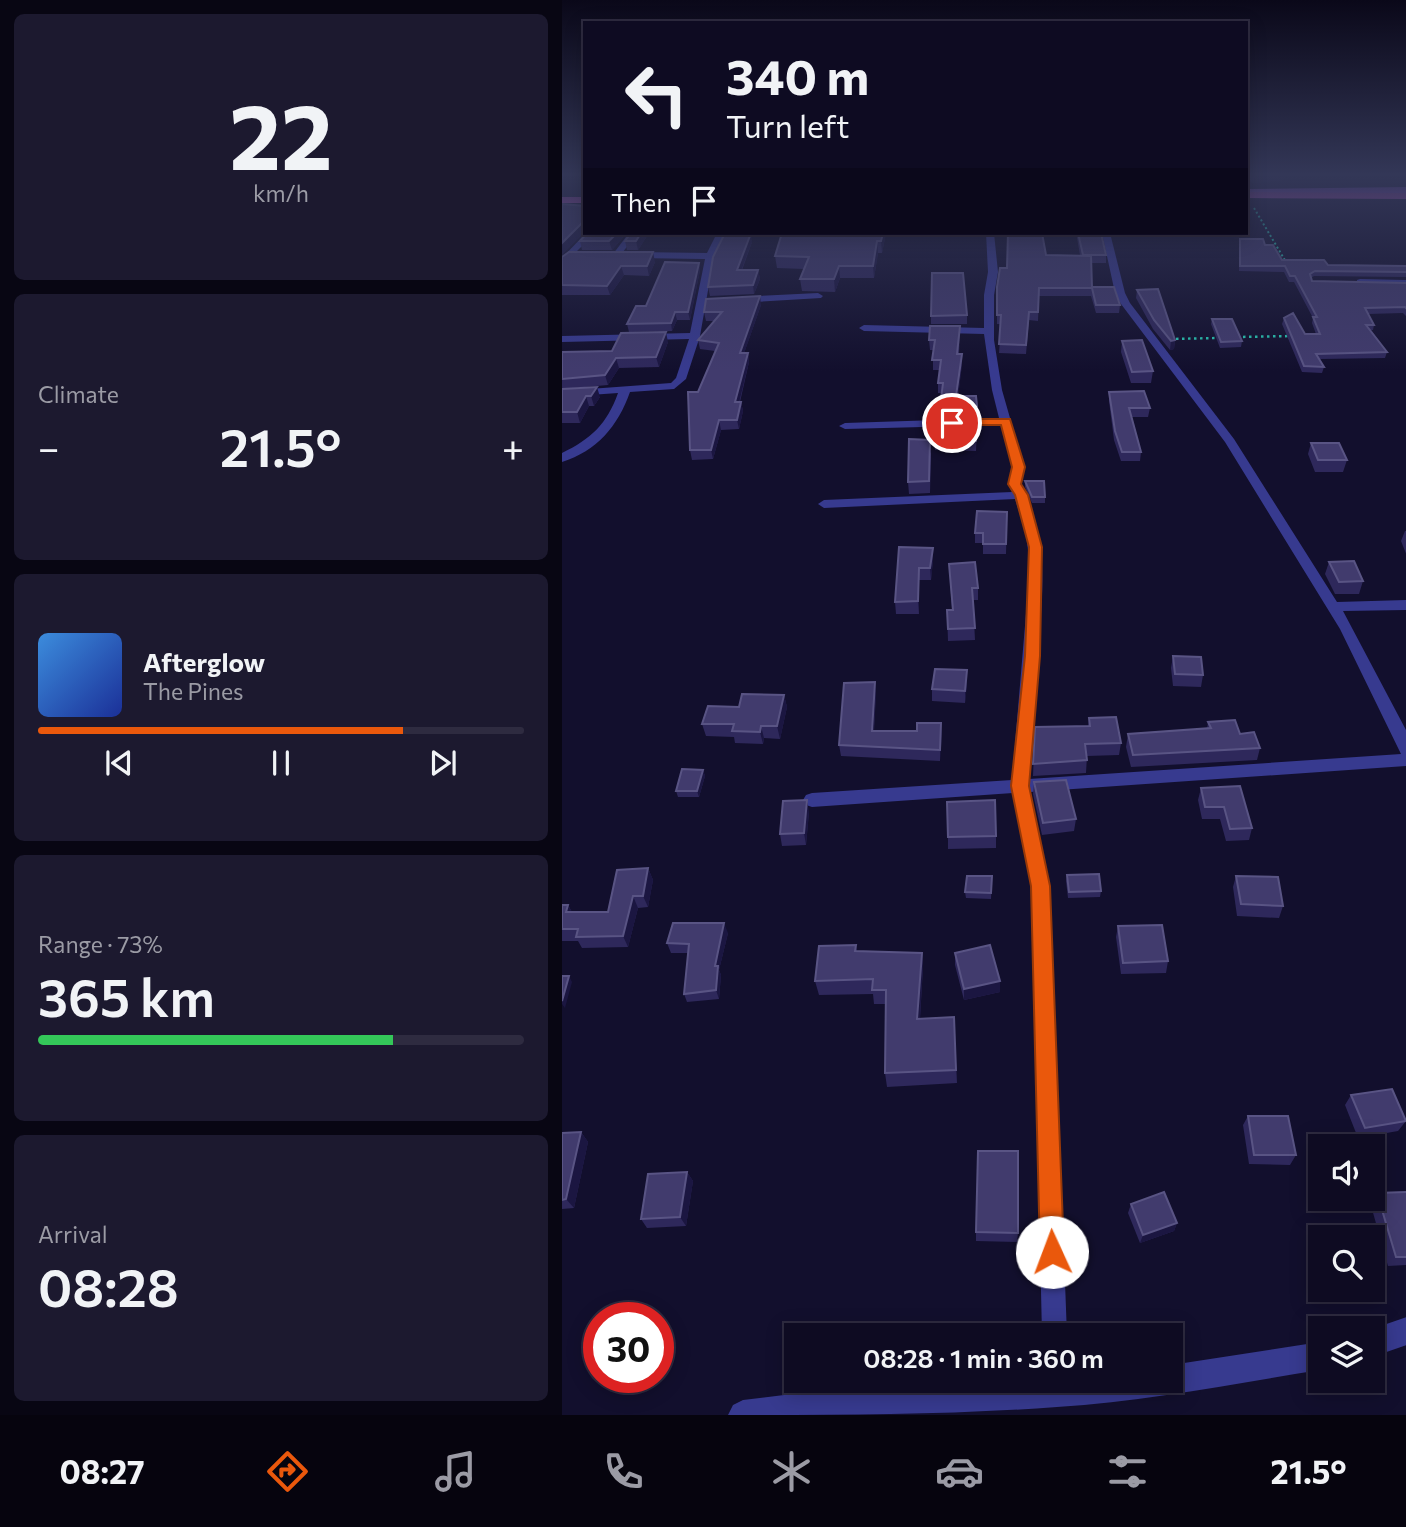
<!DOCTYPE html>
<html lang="en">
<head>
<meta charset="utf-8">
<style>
  :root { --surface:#0e0b22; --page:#1c192f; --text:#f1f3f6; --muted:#9b9ba5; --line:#2e2b40; --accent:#ea580c }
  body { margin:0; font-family:Commissioner,sans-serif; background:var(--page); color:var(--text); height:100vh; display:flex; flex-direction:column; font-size:26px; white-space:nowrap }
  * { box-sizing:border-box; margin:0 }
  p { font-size:23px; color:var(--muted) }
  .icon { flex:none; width:38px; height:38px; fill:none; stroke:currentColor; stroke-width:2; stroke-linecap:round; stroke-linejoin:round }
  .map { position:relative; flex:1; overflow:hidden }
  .drawer { display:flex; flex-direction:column; gap:14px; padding:14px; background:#080613; width:562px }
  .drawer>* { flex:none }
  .banner { position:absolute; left:21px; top:21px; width:665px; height:214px; border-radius:0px; box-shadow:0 4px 18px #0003,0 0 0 2px var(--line); background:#0e0b22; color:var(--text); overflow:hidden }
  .controls { position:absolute; left:746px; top:1134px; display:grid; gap:14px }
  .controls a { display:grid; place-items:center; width:77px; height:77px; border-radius:0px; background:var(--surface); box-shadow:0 4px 18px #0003,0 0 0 2px var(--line); font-size:35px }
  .speed { position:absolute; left:21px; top:1302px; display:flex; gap:14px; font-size:35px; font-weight:700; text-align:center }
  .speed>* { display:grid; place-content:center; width:91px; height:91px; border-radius:50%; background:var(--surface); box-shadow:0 4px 18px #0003,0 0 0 2px var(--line); line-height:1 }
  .speed .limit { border:10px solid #d22; background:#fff; color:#111 }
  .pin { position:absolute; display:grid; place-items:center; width:60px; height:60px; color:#fff; margin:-30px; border:4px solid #fff; border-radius:50%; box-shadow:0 2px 7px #0007 }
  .me { position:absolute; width:77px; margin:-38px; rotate:358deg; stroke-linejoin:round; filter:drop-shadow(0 0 5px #0008) }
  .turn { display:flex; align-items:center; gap:24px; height:147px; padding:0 28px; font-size:32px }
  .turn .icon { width:91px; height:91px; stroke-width:2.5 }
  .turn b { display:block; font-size:49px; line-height:60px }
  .then { display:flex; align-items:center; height:66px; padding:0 28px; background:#0003; gap:14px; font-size:26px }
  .big { font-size:52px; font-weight:600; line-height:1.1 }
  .drawer .tile { flex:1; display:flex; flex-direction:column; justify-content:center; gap:10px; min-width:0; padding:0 24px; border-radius:10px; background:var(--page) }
  .drawer .dial { align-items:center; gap:0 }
  .dial b { font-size:91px; line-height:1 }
  .song { display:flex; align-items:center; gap:21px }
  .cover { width:84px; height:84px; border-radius:10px; background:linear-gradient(135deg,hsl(210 70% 55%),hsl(230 70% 35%)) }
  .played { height:7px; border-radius:4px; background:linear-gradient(90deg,var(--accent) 75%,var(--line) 75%) }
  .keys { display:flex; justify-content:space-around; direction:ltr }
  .heat { display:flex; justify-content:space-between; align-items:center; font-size:38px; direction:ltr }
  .charge { height:10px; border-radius:5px; background:linear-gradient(90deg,#34c759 73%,var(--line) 0) }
  .trip { position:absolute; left:222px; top:1323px; width:399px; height:70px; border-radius:0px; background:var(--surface); box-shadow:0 4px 18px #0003,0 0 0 2px var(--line); font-weight:600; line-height:70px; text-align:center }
  .dock { display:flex; height:112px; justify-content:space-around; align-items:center; background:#06040e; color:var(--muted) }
  .dock .icon { width:49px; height:49px }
  .dock .current { color:var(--accent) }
  .dock b { font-size:32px; color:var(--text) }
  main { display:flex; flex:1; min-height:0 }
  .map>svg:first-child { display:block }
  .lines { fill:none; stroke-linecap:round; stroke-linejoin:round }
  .path-far1 { stroke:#27c7b2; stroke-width:2; stroke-dasharray:2 2.5; stroke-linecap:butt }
  .path { stroke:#27c7b2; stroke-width:2.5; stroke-dasharray:2.5 3.5; stroke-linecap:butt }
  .minor { fill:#373a8f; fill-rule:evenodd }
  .tertiary { fill:#373a8f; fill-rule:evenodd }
  .primary { fill:#ba62ff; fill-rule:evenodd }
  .trunk { fill:#dc5cd9; fill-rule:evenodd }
  .wall { fill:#2e285b }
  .shaded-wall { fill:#1b1641 }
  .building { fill:#413b6d; stroke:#595484; stroke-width:2 }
  .route { fill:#ea580c; stroke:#983908; stroke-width:2 }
</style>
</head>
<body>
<main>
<section class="drawer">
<div class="tile dial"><b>22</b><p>km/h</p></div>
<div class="tile"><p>Climate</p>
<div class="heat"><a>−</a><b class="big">21.5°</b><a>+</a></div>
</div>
<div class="tile">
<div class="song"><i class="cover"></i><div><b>Afterglow</b><p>The Pines</p></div></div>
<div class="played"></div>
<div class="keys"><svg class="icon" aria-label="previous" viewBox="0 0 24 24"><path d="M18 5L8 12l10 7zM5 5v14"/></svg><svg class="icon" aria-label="pause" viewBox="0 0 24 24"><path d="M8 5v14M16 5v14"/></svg><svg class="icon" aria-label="next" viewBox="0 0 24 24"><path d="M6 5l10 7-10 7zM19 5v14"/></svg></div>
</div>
<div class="tile"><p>Range · 73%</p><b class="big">365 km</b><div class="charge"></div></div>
<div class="tile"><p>Arrival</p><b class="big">08:28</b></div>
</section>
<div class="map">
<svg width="845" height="1415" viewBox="0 0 845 1415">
  <rect width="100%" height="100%" fill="#120f2d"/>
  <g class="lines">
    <!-- path-far1 -->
    <path class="path-far1" d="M692 208 724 262"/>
    <!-- path -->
    <path class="path" d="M675 337 730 336
      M608 339 656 338"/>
    <!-- minor -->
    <path class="minor" d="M24 233H33L0 266V258Z
      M67 233H75L58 256H52L51 254Z
      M155 233H163L152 256 138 336 124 379 112 389 68 392C56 426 35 451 0 462V453C29 439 45 424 56 393L0 397V391L109 383 114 378 127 339 0 342V336L128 333 143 259 73 258 69 255 73 252 145 253Z
      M424 233H432L436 272 432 295V340L440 390 462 467 458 484C489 539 480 594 476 656 473 697 470 738 467 779L839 754 778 629 663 442 559 304 553 293 540 233H548L563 293 568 303 672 439 775 602 845 600V610L781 611 845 732V766L468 792 488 886 505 1335H480L470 886 451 793 250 807 244 805 241 800 244 795 250 793 450 780 468 566 464 534 453 499 262 508 256 504 262 500 450 492 446 484 450 467 439 425 283 429 277 426 283 423 437 418 430 390 422 334 302 331 297 328 302 325 422 328V295L426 272Z
      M798 279 845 280V286L795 284V280Z
      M256 293 261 296 259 298 177 303 172 300 177 297Z"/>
    <!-- tertiary -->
    <path class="tertiary" d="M845 1317V1345L810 1357V1329Z
      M758 1342V1370C670 1384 584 1401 495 1407 386 1415 276 1415 166 1415L171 1405 181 1400 286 1387 444 1381H609V1365Z"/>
    <!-- primary -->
    <path class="primary" d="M845 187V193L684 195V189Z"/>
    <!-- trunk -->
    <path class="trunk" d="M684 192 845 193V199L684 198Z
      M0 197H23V203H0Z"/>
  </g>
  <!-- wall -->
  <path class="wall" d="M684 173H724L722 180 691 183 686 179H684Z
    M25 233H65L50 250H20L18 241Z
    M69 233H87L76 250H65L63 241Z
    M220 233H324L320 253H316L312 278H278L273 292 240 291 238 279 242 269 215 268 213 256Z
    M515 233 544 255V263H529L530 287 558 305 557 313H534L529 296H477L476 321 467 320 464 354 437 353 439 324H435V287L445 268 484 255H518L515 238Z
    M678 239 703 245 720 260 766 265 845 266V277L752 276 749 278 750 281 845 283V317L841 313 806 314 812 325 811 330H809L825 352 823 358 758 359 762 367 760 373 740 372 720 324 722 318 743 334H754L750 323 751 318 732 282H727L722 272 677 271Z
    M190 242 180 270H196L198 279 192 294 148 296 146 287Z
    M0 257 93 262 87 276 62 275 48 295H0Z
    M137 263 138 270 128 320H115L110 331 67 332 65 324 84 306Z
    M575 290 613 340 612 349 608 350 591 329 574 298Z
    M199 305 182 353H186L187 362 178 402H179L181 411 177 429 159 430 151 459 130 460 128 450 136 392 153 351 138 349 136 340 153 321H144L142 312Z
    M405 315V324H369V316Z
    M650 319 680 341 679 347 658 348 649 324Z
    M398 326 397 354H400V364L396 396H414L415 416 378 417V407L379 393H376V383L378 370H371V350H368L367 340Z
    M560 341 591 371 589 383H569L559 352Z
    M106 342 97 367 57 368 46 385 0 389V352L50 351Z
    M0 389 38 397 32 406H27L18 423H0Z
    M547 392 588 408 586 417H570L579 452 578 461H559L552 440 547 401Z
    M415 428 414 451 373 450 372 440Z
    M749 443 785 460 781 472H753L746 454Z
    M369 452 368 493 347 494 346 482Z
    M463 481 483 497V503H470L463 487Z
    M445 512 444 554H421V543H413V533Z
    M843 531H845V556L839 541Z
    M337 547 371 560 369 580H357V614H334L333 602Z
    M767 562 801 581 797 594H773L763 574Z
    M387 564 416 588V600H411L413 640 386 641 385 610H390Z
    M611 656 641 675 639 687 611 686 609 668Z
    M405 683 403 703 370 701V689Z
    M314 693 312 731H355L379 723 378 761 279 756 277 745Z
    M222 695 225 707 218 739 202 738 201 744 173 743 172 737 144 736 140 724 177 707Z
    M527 718 559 743 557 755 525 756 524 773 471 776 473 727 526 726Z
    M646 722 678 734 698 748 695 760 569 767 564 747 566 734 645 729Z
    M141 770 143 776 137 797H116L114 791Z
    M472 782 514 819 512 831 480 835 471 794Z
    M639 788 690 828 687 840 664 841 658 819H640L636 800Z
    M247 812 244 845 220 846 218 834Z
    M434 836V848L386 849V837Z
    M86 868 91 880 86 907 76 908 66 947 20 948 16 941H0V905H6L10 912H46Z
    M505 875 539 891 538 897 506 898 504 881Z
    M430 876 429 899 404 898 403 892Z
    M674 876 721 906 717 918 675 916 671 887Z
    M556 926 606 961 604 973 559 974 554 937Z
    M166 933 157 970 159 975 157 999 125 1002 122 994 126 953H109L105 943Z
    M294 945 295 951 360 953 361 967 358 1019 392 1017 395 1083 325 1087 323 1073 324 1004H312L311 994 257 995 253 981Z
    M393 953 438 992 402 1000 393 965Z
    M789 1095 844 1121 836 1131 796 1138 783 1105Z
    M686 1116 734 1155 728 1165 687 1164 681 1125Z
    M19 1132 26 1142 12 1208 0 1209V1133Z
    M125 1172 131 1181 124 1226 85 1228 79 1219Z
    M845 1192V1265L826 1266 808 1202 815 1193Z
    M569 1204 615 1223 612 1231 578 1243 566 1213Z
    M414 1232 456 1233 455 1242 414 1241Z"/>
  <!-- shaded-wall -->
  <path class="shaded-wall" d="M724 173 722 180 691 183 693 175Z
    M22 221 23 232 0 255V243Z
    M55 233H65L50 250 47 241Z
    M79 233H87L76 250 74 241Z
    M189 233 190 242 176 279 175 270Z
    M321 233H324L320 253 319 241Z
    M315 241 316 253 312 278 311 266Z
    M91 252 93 262 87 276 85 266Z
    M137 263 138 270 128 320 126 312Z
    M59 266 62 275 48 295 45 286Z
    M277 266 278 278 273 292 272 279Z
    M196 270 198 279 192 294 191 285Z
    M198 296 199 305 179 362 178 353Z
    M113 312 115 320 110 331 109 323Z
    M104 332 106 342 97 367 94 357Z
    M613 340 612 349 608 350 609 341Z
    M186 353 187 362 175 411 173 402Z
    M400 354V364L395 406 394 396Z
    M54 358 57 368 46 385 43 375Z
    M35 387 38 397 32 406 29 396Z
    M24 396 27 406 18 423 15 412Z
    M179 402 181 411 177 429 175 420Z
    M157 420 159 430 151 459 149 450Z
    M371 548V560L369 580 368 568Z
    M357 568V614L356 601Z
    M405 670V683L403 703V691Z
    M313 682 314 693 311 742 310 731Z
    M222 695 225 707 218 739 215 726Z
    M379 723 380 735 378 761V750Z
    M199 726 202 738 201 744 198 732Z
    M141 770 143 776 137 797 135 791Z
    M245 800 247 812 244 845 242 833Z
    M86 868 91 880 86 907 81 896Z
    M71 896 76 908 66 947 61 936Z
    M6 905 12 916 4 912Z
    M162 923 166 933 157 970 159 975 157 999 154 990 153 966Z
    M360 953 361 967 357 1032 355 1019Z
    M7 976 10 982 3 1008 0 1004V1001Z
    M438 981V992L402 1000V989Z
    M19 1132 26 1142 12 1208 4 1199Z
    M125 1172 131 1181 124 1226 118 1217Z
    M615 1223 612 1231 578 1243 581 1235Z"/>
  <!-- building -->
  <path class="building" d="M690 173H721L693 175Z
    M0 204 23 206V222L22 221 0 243Z
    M25 233H55L47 241H18Z
    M69 233H79L74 241H63Z
    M163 233H189L175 270H196L191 285 146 287 151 257Z
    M220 233H321L319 241H315L311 266H277L272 279H238L247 257 213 256Z
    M446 233H480L484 255 529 256 530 287H552L558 305H534L530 288H477L476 312H467L464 345 437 344 439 315H435V287L438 268H445Z
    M516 233H539L544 255H521Z
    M678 239H701L703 245H711L720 260H762L766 265 845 266V272L753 271 748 274 750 281 845 283V309L843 307 803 308 812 325H804L825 352 754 354 762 367 742 366 722 318 731 313 743 334H758L751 317H755L733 276H728L723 266H678Z
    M7 252H91L85 266H59L45 286 0 285V257Z
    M103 262 137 263 126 312H113L109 323 65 324 74 306H84Z
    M370 273H401L405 315 369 316Z
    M596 289 613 340 609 341 592 320 575 290Z
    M198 296 178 353H186L173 402H179L175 420H157L149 450H128L126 392H136L157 343 136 340 160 312H142L144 299Z
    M650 319H670L680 341 659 342Z
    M368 326H398L395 354H400L394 396H414L415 406 378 407 381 383H376L379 360H370L373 340H367Z
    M104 332 94 357 54 358 43 375 0 379V352L50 351 59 333Z
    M580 340 591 371 570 372 560 341Z
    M35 387 29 396H24L15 412H0V389Z
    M582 391 588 408H567L579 452H560L553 431 547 392Z
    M415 418 414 441 372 440 376 419Z
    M347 439 368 440 367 481 346 482Z
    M749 443H777L785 460H756Z
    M463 481H482L483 497H470Z
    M415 511 445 512 444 544H421V533H413Z
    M337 547 371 548 368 568H357L356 601 333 602Z
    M792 561 801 581 777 582 767 562Z
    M413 562 416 588H410L413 628 386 629 385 610H391L387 564Z
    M611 656 639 657 641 675 613 674Z
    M373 669 405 670 403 691 370 689Z
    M313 682 310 731H355V723H379L378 750 277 745 282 683Z
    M180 694 222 695 215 726H199L198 732 170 731 172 724H140L146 706 177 707Z
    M554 717 559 743 523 744 525 760 471 764 473 727 528 726 527 718Z
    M673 720 678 734 692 732 698 748 571 755 566 734 649 728 646 722Z
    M120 769 141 770 135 791H114Z
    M504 780 514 819 481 823 472 782Z
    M678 786 690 828 668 829 662 807H643L639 788Z
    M245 800 242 833 218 834 221 801Z
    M433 800 434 836 386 837 385 802Z
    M86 868 81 896H71L61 936 14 937 16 929H0V905H6L4 912H46L55 870Z
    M537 874 539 891 507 892 505 875Z
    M405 876H430L429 893 403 892Z
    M674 876 716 877 721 906 679 904Z
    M111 923H162L153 966H156L154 990 122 994 127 944 105 943Z
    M600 925 606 961 561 963 556 926Z
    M294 945 293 951 360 953 355 1019 392 1017 394 1070 323 1073 324 990H310L311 979 253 981 257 946Z
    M428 945 438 981 402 989 393 953Z
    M0 976H7L0 1001Z
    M830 1089 844 1121 803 1128 789 1095Z
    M686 1116H726L734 1155H692Z
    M19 1132 4 1199 0 1200V1133Z
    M416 1151H456V1233L414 1232Z
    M125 1172 118 1217 79 1219 86 1174Z
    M602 1192 615 1223 581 1235 569 1204Z
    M845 1192V1257H834L815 1193Z"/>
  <!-- sky -->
  <linearGradient id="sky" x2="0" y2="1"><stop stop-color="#0a0819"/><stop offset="0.47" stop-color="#333757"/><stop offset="1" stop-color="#333757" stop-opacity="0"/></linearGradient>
  <rect width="845" height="371" fill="url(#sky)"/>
  <!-- route -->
  <path class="route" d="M390 419H448L463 467 459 484 466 495 480 547 478 656 467 786 488 886 502 1252 499 1261 490 1265 482 1261 478 1252 469 886 449 786 463 656 467 547 453 495 446 484 450 467 439 425H386L385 423Z"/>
</svg>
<div class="controls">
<a><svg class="icon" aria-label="sound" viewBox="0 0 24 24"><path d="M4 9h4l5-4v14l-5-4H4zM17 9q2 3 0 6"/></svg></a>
<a><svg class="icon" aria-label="search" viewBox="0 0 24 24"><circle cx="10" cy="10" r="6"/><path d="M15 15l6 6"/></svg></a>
<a><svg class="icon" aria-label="layers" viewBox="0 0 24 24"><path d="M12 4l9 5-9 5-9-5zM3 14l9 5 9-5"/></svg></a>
</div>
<div class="speed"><div class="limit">30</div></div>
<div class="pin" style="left:390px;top:423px;background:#d93025"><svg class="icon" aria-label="arrive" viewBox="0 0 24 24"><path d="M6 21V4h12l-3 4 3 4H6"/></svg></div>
<svg class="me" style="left:490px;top:1252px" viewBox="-20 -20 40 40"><circle r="19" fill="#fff"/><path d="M0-13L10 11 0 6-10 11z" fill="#ea580c"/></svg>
<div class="trip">08:28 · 1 min · 360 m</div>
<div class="banner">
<div class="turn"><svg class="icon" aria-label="left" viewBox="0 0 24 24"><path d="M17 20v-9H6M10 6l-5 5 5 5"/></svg><div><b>340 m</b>Turn left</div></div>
<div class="then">Then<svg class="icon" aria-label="arrive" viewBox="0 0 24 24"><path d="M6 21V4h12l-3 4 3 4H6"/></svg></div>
</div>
</div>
</main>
<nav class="dock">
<b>08:27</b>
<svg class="icon current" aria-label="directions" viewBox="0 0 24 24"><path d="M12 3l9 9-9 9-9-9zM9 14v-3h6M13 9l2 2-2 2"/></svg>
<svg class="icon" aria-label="music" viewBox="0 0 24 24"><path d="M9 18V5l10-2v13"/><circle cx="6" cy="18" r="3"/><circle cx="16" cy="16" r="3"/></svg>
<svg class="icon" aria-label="phone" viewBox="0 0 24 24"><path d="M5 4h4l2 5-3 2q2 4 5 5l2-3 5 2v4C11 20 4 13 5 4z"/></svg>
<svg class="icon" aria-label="climate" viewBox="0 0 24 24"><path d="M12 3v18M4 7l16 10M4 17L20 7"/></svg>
<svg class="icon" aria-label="car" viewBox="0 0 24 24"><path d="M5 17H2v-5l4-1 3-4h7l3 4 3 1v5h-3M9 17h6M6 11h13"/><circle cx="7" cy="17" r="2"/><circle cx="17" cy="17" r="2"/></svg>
<svg class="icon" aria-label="filters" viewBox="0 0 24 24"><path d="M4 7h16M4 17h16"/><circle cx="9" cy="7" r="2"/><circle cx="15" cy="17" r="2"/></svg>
<b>21.5°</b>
</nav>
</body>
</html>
